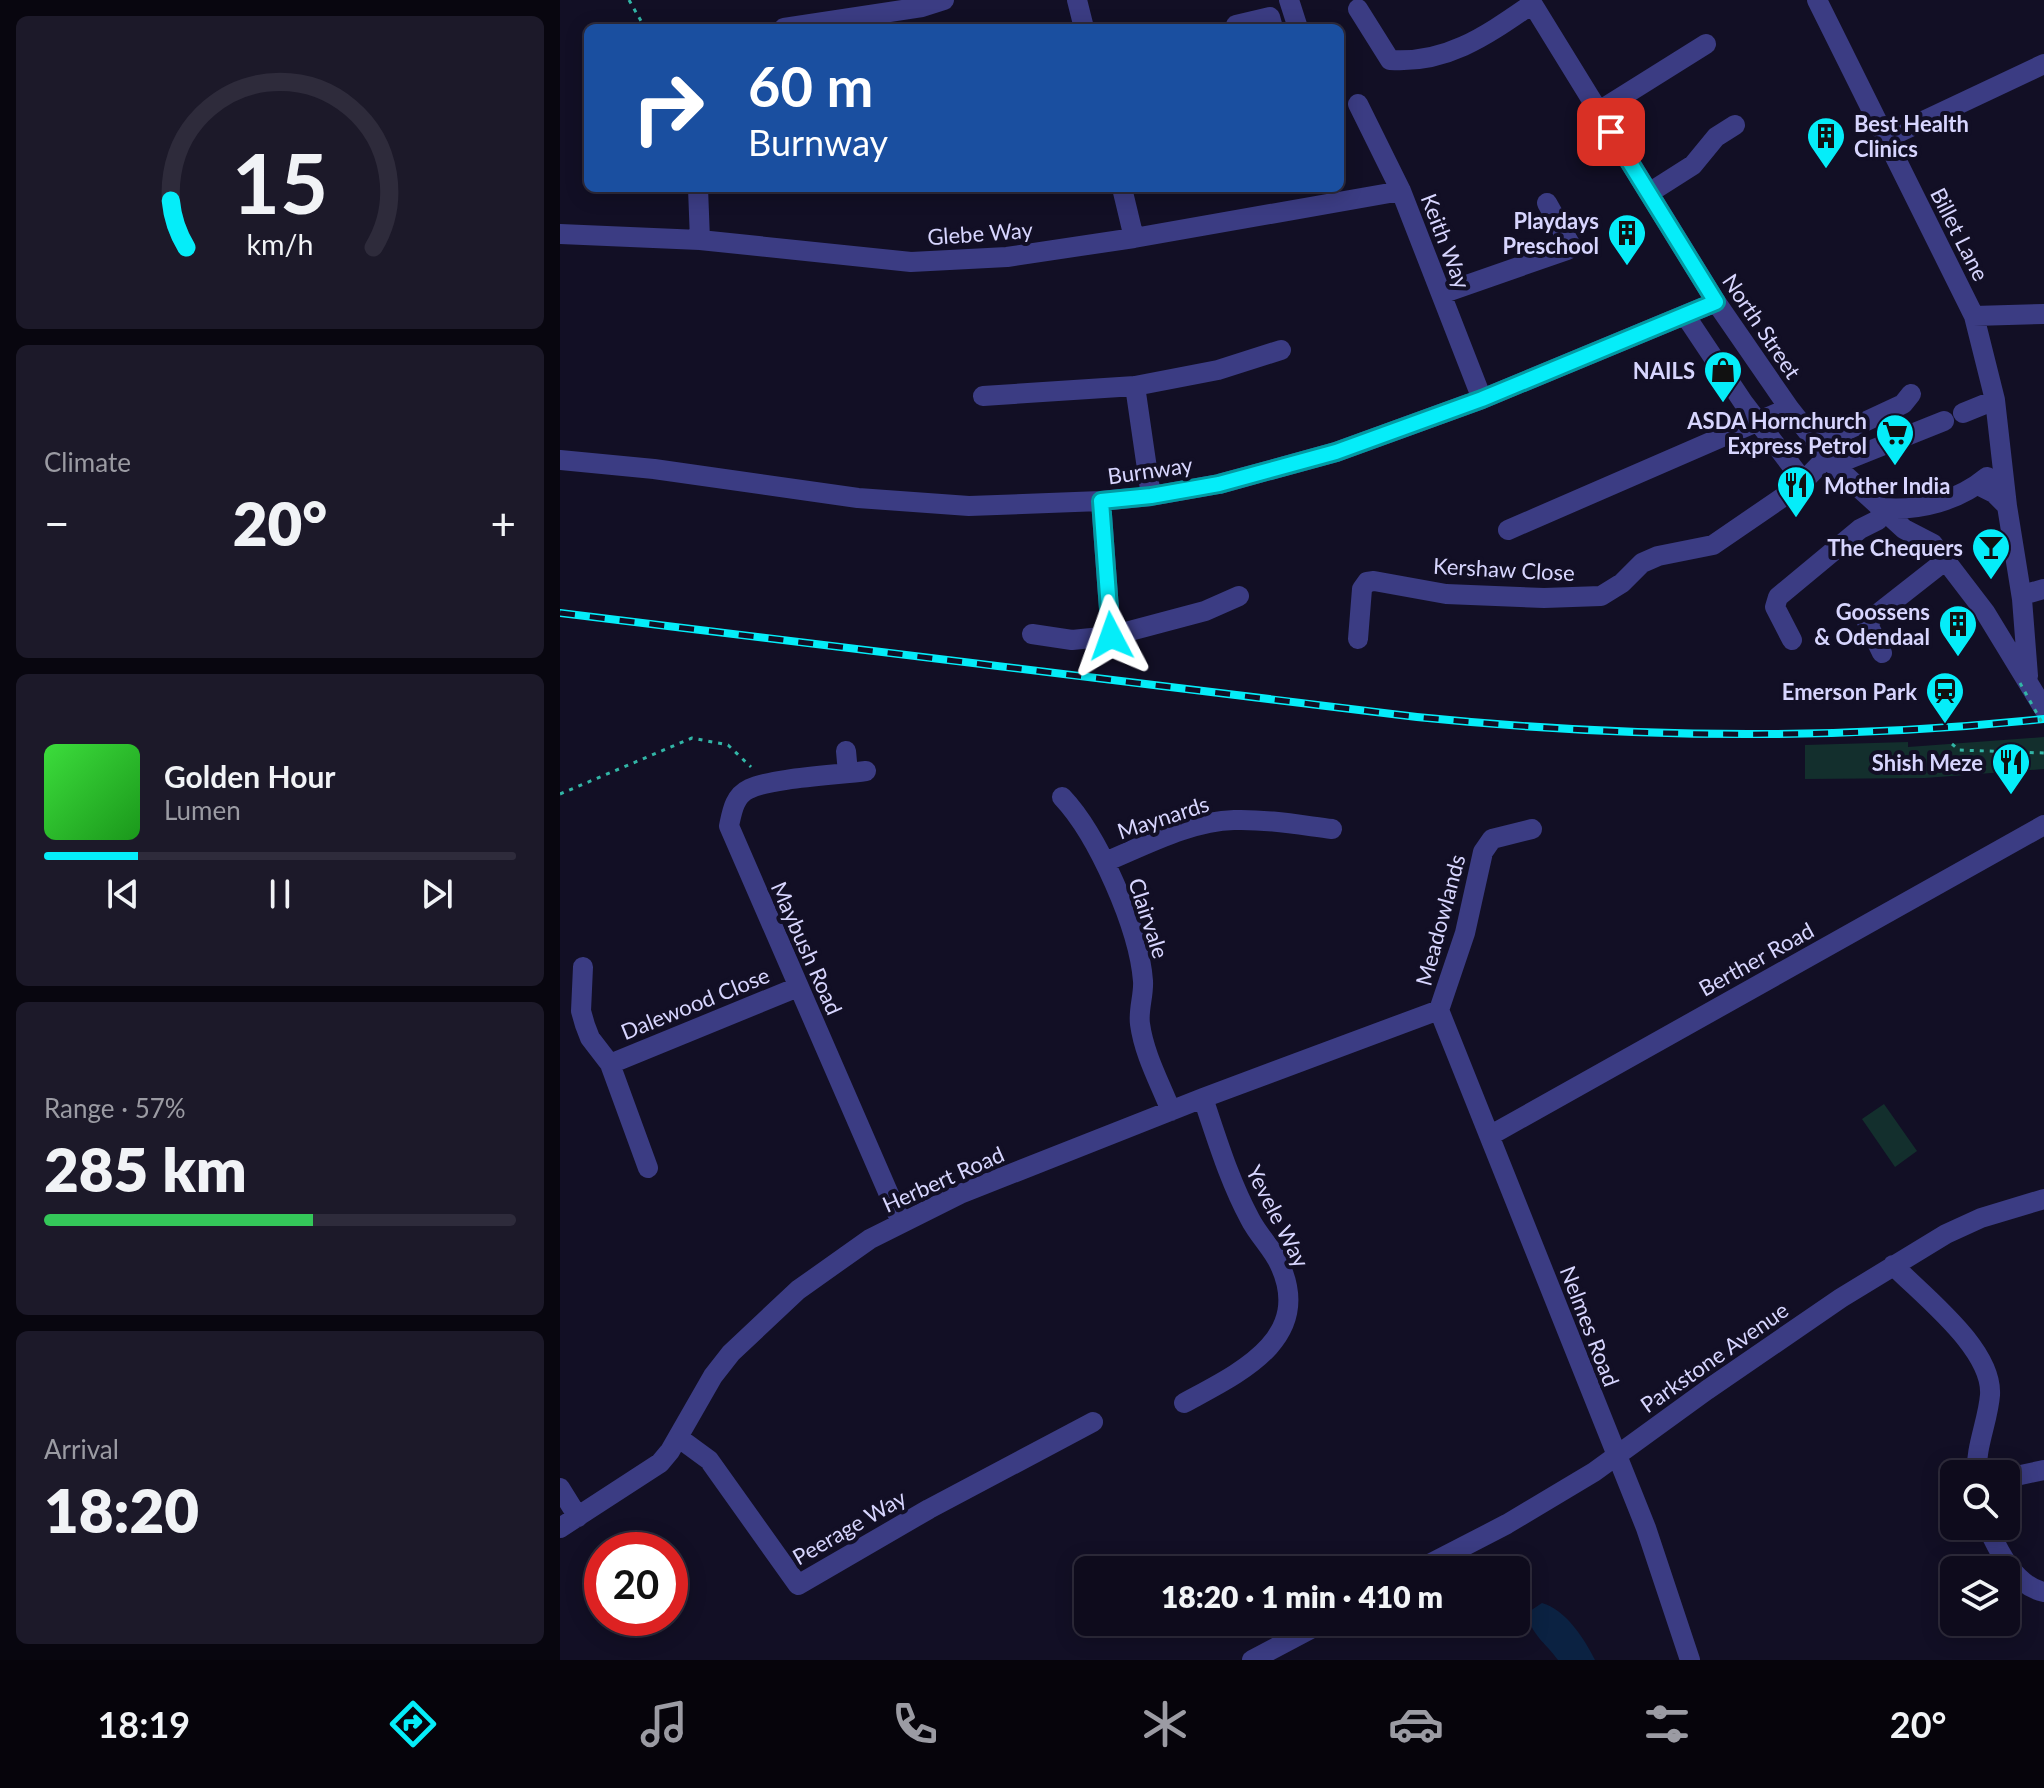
<!DOCTYPE html>
<html lang="en">
<head>
<meta charset="utf-8">
<style>
  :root { --surface:#0e0b1c; --page:#1c1929; --text:#f1f3f6; --muted:#9b9ba3; --line:#2e2b3b; --accent:#05edf9 }
  body { margin:0; font-family:Lato,sans-serif; background:var(--page); color:var(--text); height:100vh; display:flex; flex-direction:column; font-size:30px; white-space:nowrap }
  * { box-sizing:border-box; margin:0 }
  p { font-size:26px; color:var(--muted) }
  .icon { flex:none; width:44px; height:44px; fill:none; stroke:currentColor; stroke-width:2; stroke-linecap:round; stroke-linejoin:round }
  .map { position:relative; flex:1; overflow:hidden }
  .sheet { display:flex; flex-direction:column; gap:16px; padding:16px; background:#08060f; width:560px }
  .sheet>* { flex:none }
  .hud { position:absolute; left:24px; top:24px; width:760px; height:168px; border-radius:12px; box-shadow:0 4px 20px #0003,0 0 0 2px var(--line); background:#1a4fa0; color:#fff; overflow:hidden }
  .controls { position:absolute; left:1380px; top:1460px; display:grid; gap:16px }
  .controls a { display:grid; place-items:center; width:80px; height:80px; border-radius:12px; background:var(--surface); box-shadow:0 4px 20px #0003,0 0 0 2px var(--line); font-size:40px }
  .speed { position:absolute; left:24px; top:1532px; display:flex; gap:16px; font-size:40px; font-weight:700; text-align:center }
  .speed>* { display:grid; place-content:center; width:104px; height:104px; border-radius:50%; background:var(--surface); box-shadow:0 4px 20px #0003,0 0 0 2px var(--line); line-height:1 }
  .speed .limit { border:12px solid #d22; background:#fff; color:#111 }
  .pin { position:absolute; display:grid; place-items:center; width:68px; height:68px; color:#fff; margin:-34px; border-radius:16px; box-shadow:0 4px 12px #0006 }
  .me { position:absolute; width:88px; margin:-44px; rotate:356deg; stroke-linejoin:round; filter:drop-shadow(0 0 6px #0008) }
  .turn { display:flex; align-items:center; gap:28px; height:168px; padding:0 32px; font-size:36px }
  .turn .icon { width:104px; height:104px; stroke-width:2.5 }
  .turn b { display:block; font-size:56px; line-height:68px }
  .big { font-size:60px; font-weight:800; line-height:1.1 }
  .sheet .widget { flex:1; display:flex; flex-direction:column; justify-content:center; gap:12px; min-width:0; padding:0 28px; border-radius:12px; background:var(--page) }
  .sheet .dial { align-items:center; gap:0 }
  .dial svg { height:208px; overflow:visible; fill:none; stroke:var(--line); stroke-width:7; stroke-linecap:round; text-anchor:middle }
  .dial text { fill:var(--text); stroke:none }
  .song { display:flex; align-items:center; gap:24px }
  .cover { width:96px; height:96px; border-radius:12px; background:linear-gradient(135deg,hsl(120 70% 55%),hsl(120 70% 35%)) }
  .played { height:8px; border-radius:4px; background:linear-gradient(90deg,var(--accent) 20%,var(--line) 20%) }
  .keys { display:flex; justify-content:space-around; direction:ltr }
  .heat { display:flex; justify-content:space-between; align-items:center; font-size:44px; direction:ltr }
  .charge { height:12px; border-radius:6px; background:linear-gradient(90deg,#34c759 57%,var(--line) 0) }
  .trip { position:absolute; left:514px; top:1556px; width:456px; height:80px; border-radius:12px; background:var(--surface); box-shadow:0 4px 20px #0003,0 0 0 2px var(--line); font-weight:800; line-height:80px; text-align:center }
  .tabs { display:flex; height:128px; justify-content:space-around; align-items:center; background:#06040b; color:var(--muted) }
  .tabs .icon { width:56px; height:56px }
  .tabs .active { color:var(--accent) }
  .tabs b { font-size:36px; color:var(--text) }
  main { display:flex; flex:1; min-height:0 }
  .map>svg:first-child { display:block }
  .green { fill:#132f2d }
  .water { fill:#0b2242 }
  .lines { fill:none; stroke-linecap:round; stroke-linejoin:round }
  .path { stroke:#32b5a6; stroke-width:3; stroke-dasharray:4 6; stroke-linecap:butt }
  .minor { stroke:#3b3c83; stroke-width:20 }
  .rail-casing { stroke:#05edf9; stroke-width:8 }
  .rail { stroke:#120f25; stroke-width:5; stroke-dasharray:15; stroke-linecap:butt }
  .path-bridge { stroke:#32b5a6; stroke-width:3; stroke-dasharray:4 6; stroke-linecap:butt }
  .route-casing { stroke:#039aa2; stroke-width:20 }
  .route { stroke:#05edf9; stroke-width:14 }
  .labels { text-anchor:middle; dominant-baseline:central; stroke-width:8; stroke-linejoin:round; paint-order:stroke }
  .poi-label { font-size:22px; font-weight:bold; fill:#d7d5fe; stroke:#120f25; text-anchor:end }
  .street-label { font-size:22px; fill:#d7d5fe; stroke:#120f25 }
</style>
</head>
<body>
<main>
<section class="sheet">
<div class="widget dial"><svg viewBox="0 0 100 80">
<path d="M14 69A42 42 0 1 1 86 69"/>
<path d="M14 69A42 42 0 0 1 8 51" stroke="#05edf9"/>
<text x="50" y="56" font-size="32" font-weight="700">15</text>
<text x="50" y="72" font-size="11">km/h</text>
</svg></div>
<div class="widget"><p>Climate</p>
<div class="heat"><a>−</a><b class="big">20°</b><a>+</a></div>
</div>
<div class="widget">
<div class="song"><i class="cover"></i><div><b>Golden Hour</b><p>Lumen</p></div></div>
<div class="played"></div>
<div class="keys"><svg class="icon" aria-label="previous" viewBox="0 0 24 24"><path d="M18 5L8 12l10 7zM5 5v14"/></svg><svg class="icon" aria-label="pause" viewBox="0 0 24 24"><path d="M8 5v14M16 5v14"/></svg><svg class="icon" aria-label="next" viewBox="0 0 24 24"><path d="M6 5l10 7-10 7zM19 5v14"/></svg></div>
</div>
<div class="widget"><p>Range · 57%</p><b class="big">285 km</b><div class="charge"></div></div>
<div class="widget"><p>Arrival</p><b class="big">18:20</b></div>
</section>
<div class="map">
<svg width="1484" height="1660" viewBox="0 0 1484 1660">
  <rect width="100%" height="100%" fill="#120f25"/>
  <!-- green -->
  <path class="green" d="M1484 737V769L1365 778 1245 779V745L1348 742V747Z
    M1324 1104 1357 1151 1335 1167 1302 1119Z"/>
  <!-- water -->
  <path class="water" d="M982 1603C1006 1610 1024 1638 1035 1660H998C986 1643 971 1635 967 1613Z"/>
  <g class="lines">
    <!-- path -->
    <path class="path" d="M69 0 85 28
      M1392 744 1399 750 1484 753
      M0 794 132 738 168 745 191 767"/>
    <!-- minor -->
    <path class="minor" d="M517 0 524 28
      M729 0 738 28
      M970 0 1156 302 1229 408 1274 465 1344 529 1373 544 1425 612 1484 709
      M1257 0 1414 316 1435 400 1447 506
      M798 9 830 60C887 64 927 35 972 4
      M676 25 710 17 713 28
      M224 28 362 7 384 0
      M798 104 841 191 922 399
      M1039 111 1146 44
      M1325 139 1484 64
      M138 188 140 240
      M562 188 574 238
      M1089 193 1133 165 1156 137 1175 125
      M0 234 140 240 351 262 447 257 574 238 841 191
      M881 294 1007 250 1010 244 987 203
      M1125 315 1183 402 1244 482
      M1414 316 1484 314
      M575 386 591 496
      M423 396 575 386 658 370 721 350
      M1403 413 1435 400
      M1257 444 1343 404 1351 394
      M0 460 94 469 298 498 409 506 541 501 591 496 659 484 776 452 922 399 1156 302
      M1274 465 1384 421
      M1418 485 1434 493 1447 506 1462 599 1468 676
      M541 501 551 636 645 611 679 596
      M1323 508C1360 511 1398 501 1427 477
      M948 530 1229 408
      M1462 595 1484 589
      M472 634 512 640 551 636
      M798 639 802 589 807 582 814 581 886 594 984 598 1041 596 1062 583 1082 563 1098 556 1153 545 1239 486 1267 457
      M1232 640 1215 607 1218 597 1300 529 1318 520 1323 508
      M1322 653 1307 622 1386 560
      M286 751 288 773
      M306 771C278 775 211 778 189 789 174 796 172 812 169 826L341 1222
      M502 797C538 835 579 928 583 981 584 995 578 1010 580 1024 584 1054 600 1083 611 1111
      M545 862C584 846 630 821 674 820 707 819 740 825 772 829
      M23 967 21 1011 25 1025 30 1038 50 1064 88 1168
      M879 1010 1086 1528 1130 1660
      M879 1010 905 933 923 852 932 839 972 829
      M50 1064 238 987
      M931 1135 1484 825
      M1333 1265C1363 1296 1433 1349 1430 1395 1428 1421 1415 1448 1417 1474
      M624 1403C677 1374 754 1340 720 1265 713 1249 698 1235 690 1219 669 1180 657 1139 643 1098
      M119 1438 149 1460 238 1585 369 1509 533 1422
      M1446 1475 1456 1476 1484 1470
      M0 1488 18 1517
      M1427 1526C1439 1552 1455 1586 1484 1592
      M0 1528 100 1463 110 1451 153 1376 171 1353 238 1290 310 1239 400 1194 643 1098 879 1010
      M858 1570 947 1524 1034 1472 1147 1390 1281 1298 1386 1234 1421 1218 1484 1199
      M692 1660 764 1622"/>
    <defs>
      <path id="rail" d="M0 613 857 717C1066 738 1274 741 1484 719"/>
    </defs>
    <!-- rail casing -->
    <use href="#rail" class="rail-casing"/>
    <!-- rail -->
    <use href="#rail" class="rail"/>
    <!-- path-bridge -->
    <path class="path-bridge" d="M1460 683 1484 726"/>
  </g>
  <g class="lines">
    <defs>
      <path id="route" d="M551 636 541 501 591 496 659 484 776 452 922 399 1156 302 1051 132"/>
    </defs>
    <!-- route casing -->
    <use href="#route" class="route-casing"/>
    <!-- route -->
    <use href="#route" class="route"/>
  </g>
  <!-- icons -->
  <defs>
    <symbol id="building-pin" viewBox="-11 -11 22 30"><path d="M0 17L-7.5 6A9.5 9.5 0 1 1 7.5 6Z" fill="#05edf9" stroke="#120f25"/><path d="M-4-6H4V6H1V3H-1V6H-4ZM-2.5-4.3h1.7v1.8h-1.7ZM.8-4.3h1.7v1.8H.8ZM-2.5-1h1.7V.8h-1.7ZM.8-1h1.7V.8H.8Z" fill="#111"/></symbol>
    <symbol id="shop-pin" viewBox="-11 -11 22 30"><path d="M0 17L-7.5 6A9.5 9.5 0 1 1 7.5 6Z" fill="#05edf9" stroke="#120f25"/><path d="M-5-2.5h2.3a2.7 3.5 0 0 1 5.4 0H5L5.5 6h-11ZM-1.5-2.5h3a1.5 2.3 0 0 0-3 0Z" fill="#111"/></symbol>
    <symbol id="supermarket-pin" viewBox="-11 -11 22 30"><path d="M0 17L-7.5 6A9.5 9.5 0 1 1 7.5 6Z" fill="#05edf9" stroke="#120f25"/><path d="M-6-5.5h2.5l.6 2H6L4.5 2H-2.5L-4.4-4H-6ZM-1.5 3.2a1.3 1.3 0 1 0 .1 0ZM3 3.2a1.3 1.3 0 1 0 .1 0Z" fill="#111"/></symbol>
    <symbol id="restaurant-pin" viewBox="-11 -11 22 30"><path d="M0 17L-7.5 6A9.5 9.5 0 1 1 7.5 6Z" fill="#05edf9" stroke="#120f25"/><path d="M-5-6h1v4h1v-4h1v4h1v-4h1v5L-1.5 .5V6h-2V.5L-5-1ZM5-6V6H3V1.5H1.5Q1.5-4 5-6Z" fill="#111"/></symbol>
    <symbol id="bar-pin" viewBox="-11 -11 22 30"><path d="M0 17L-7.5 6A9.5 9.5 0 1 1 7.5 6Z" fill="#05edf9" stroke="#120f25"/><path d="M-6-5H6L.8 .8V4.5H3.5V6h-7V4.5H-.8V.8Z" fill="#111"/></symbol>
    <symbol id="station-pin" viewBox="-11 -11 22 30"><path d="M0 17L-7.5 6A9.5 9.5 0 1 1 7.5 6Z" fill="#05edf9" stroke="#120f25"/><path d="M-3-6H3Q5-6 5-4V2Q5 4 3 4L4.5 6H3L1.5 4h-3L-3 6H-4.5L-3 4Q-5 4-5 2V-4Q-5-6-3-6ZM-3.5-4v3h7v-3ZM-3.5 1v1.5H-2V1ZM2 1v1.5H3.5V1Z" fill="#111"/></symbol>
  </defs>
  <g fill-rule="evenodd">
    <use href="#building-pin" x="1244" y="114" width="44" height="60"/>
    <use href="#building-pin" x="1045" y="211" width="44" height="60"/>
    <use href="#shop-pin" x="1141" y="348" width="44" height="60"/>
    <use href="#supermarket-pin" x="1313" y="411" width="44" height="60"/>
    <use href="#restaurant-pin" x="1214" y="463" width="44" height="60"/>
    <use href="#bar-pin" x="1409" y="525" width="44" height="60"/>
    <use href="#building-pin" x="1376" y="602" width="44" height="60"/>
    <use href="#station-pin" x="1363" y="669" width="44" height="60"/>
    <use href="#restaurant-pin" x="1429" y="740" width="44" height="60"/>
  </g>
  <g class="labels">
    <!-- poi labels -->
    <g class="poi-label">
      <text x="1294" y="123" text-anchor="start">Best Health<tspan x="1294" dy="25">Clinics</tspan></text>
      <text x="1039" y="220">Playdays<tspan x="1039" dy="25">Preschool</tspan></text>
      <text x="1135" y="370">NAILS</text>
      <text x="1307" y="420">ASDA Hornchurch<tspan x="1307" dy="25">Express Petrol</tspan></text>
      <text x="1264" y="485" text-anchor="start">Mother India</text>
      <text x="1403" y="547">The Chequers</text>
      <text x="1370" y="611">Goossens<tspan x="1370" dy="25">&amp; Odendaal</tspan></text>
      <text x="1357" y="691">Emerson Park</text>
      <text x="1423" y="762">Shish Meze</text>
    </g>
    <!-- street labels -->
    <g class="street-label">
      <text transform="translate(420 233) rotate(-4)">Glebe Way</text>
      <text transform="translate(1400 234) rotate(63)">Billet Lane</text>
      <text transform="translate(886 241) rotate(69)">Keith Way</text>
      <text transform="translate(1202 326) rotate(56)">North Street</text>
      <text transform="translate(590 470) rotate(-8)">Burnway</text>
      <text transform="translate(944 569) rotate(3)">Kershaw Close</text>
      <text transform="translate(603 817) rotate(-18)">Maynards</text>
      <text transform="translate(589 918) rotate(72)">Clairvale</text>
      <text transform="translate(880 920) rotate(-75)">Meadowlands</text>
      <text transform="translate(247 948) rotate(66)">Maybush Road</text>
      <text transform="translate(1196 959) rotate(-29)">Berther Road</text>
      <text transform="translate(135 1003) rotate(-22)">Dalewood Close</text>
      <text transform="translate(383 1179) rotate(-24)">Herbert Road</text>
      <text transform="translate(718 1216) rotate(63)">Yevele Way</text>
      <text transform="translate(1030 1326) rotate(69)">Nelmes Road</text>
      <text transform="translate(1154 1357) rotate(-35)">Parkstone Avenue</text>
      <text transform="translate(289 1527) rotate(-30)">Peerage Way</text>
    </g>
  </g>
</svg>
<div class="controls">
<a><svg class="icon" aria-label="search" viewBox="0 0 24 24"><circle cx="10" cy="10" r="6"/><path d="M15 15l6 6"/></svg></a>
<a><svg class="icon" aria-label="layers" viewBox="0 0 24 24"><path d="M12 4l9 5-9 5-9-5zM3 14l9 5 9-5"/></svg></a>
</div>
<div class="speed"><div class="limit">20</div></div>
<div class="pin" style="left:1051px;top:132px;background:#d93025"><svg class="icon" aria-label="arrive" viewBox="0 0 24 24"><path d="M6 21V4h12l-3 4 3 4H6"/></svg></div>
<svg class="me" style="left:551px;top:636px" viewBox="-20 -20 40 40"><path d="M0-17L14 15 0 8-14 15z" fill="#05edf9" stroke="#fff" stroke-width="4"/></svg>
<div class="trip">18:20 · 1 min · 410 m</div>
<div class="hud">
<div class="turn"><svg class="icon" aria-label="right" viewBox="0 0 24 24"><path d="M7 20v-9h11M14 6l5 5-5 5"/></svg><div><b>60 m</b>Burnway</div></div>
</div>
</div>
</main>
<nav class="tabs">
<b>18:19</b>
<svg class="icon active" aria-label="directions" viewBox="0 0 24 24"><path d="M12 3l9 9-9 9-9-9zM9 14v-3h6M13 9l2 2-2 2"/></svg>
<svg class="icon" aria-label="music" viewBox="0 0 24 24"><path d="M9 18V5l10-2v13"/><circle cx="6" cy="18" r="3"/><circle cx="16" cy="16" r="3"/></svg>
<svg class="icon" aria-label="phone" viewBox="0 0 24 24"><path d="M5 4h4l2 5-3 2q2 4 5 5l2-3 5 2v4C11 20 4 13 5 4z"/></svg>
<svg class="icon" aria-label="climate" viewBox="0 0 24 24"><path d="M12 3v18M4 7l16 10M4 17L20 7"/></svg>
<svg class="icon" aria-label="car" viewBox="0 0 24 24"><path d="M5 17H2v-5l4-1 3-4h7l3 4 3 1v5h-3M9 17h6M6 11h13"/><circle cx="7" cy="17" r="2"/><circle cx="17" cy="17" r="2"/></svg>
<svg class="icon" aria-label="filters" viewBox="0 0 24 24"><path d="M4 7h16M4 17h16"/><circle cx="9" cy="7" r="2"/><circle cx="15" cy="17" r="2"/></svg>
<b>20°</b>
</nav>
</body>
</html>
